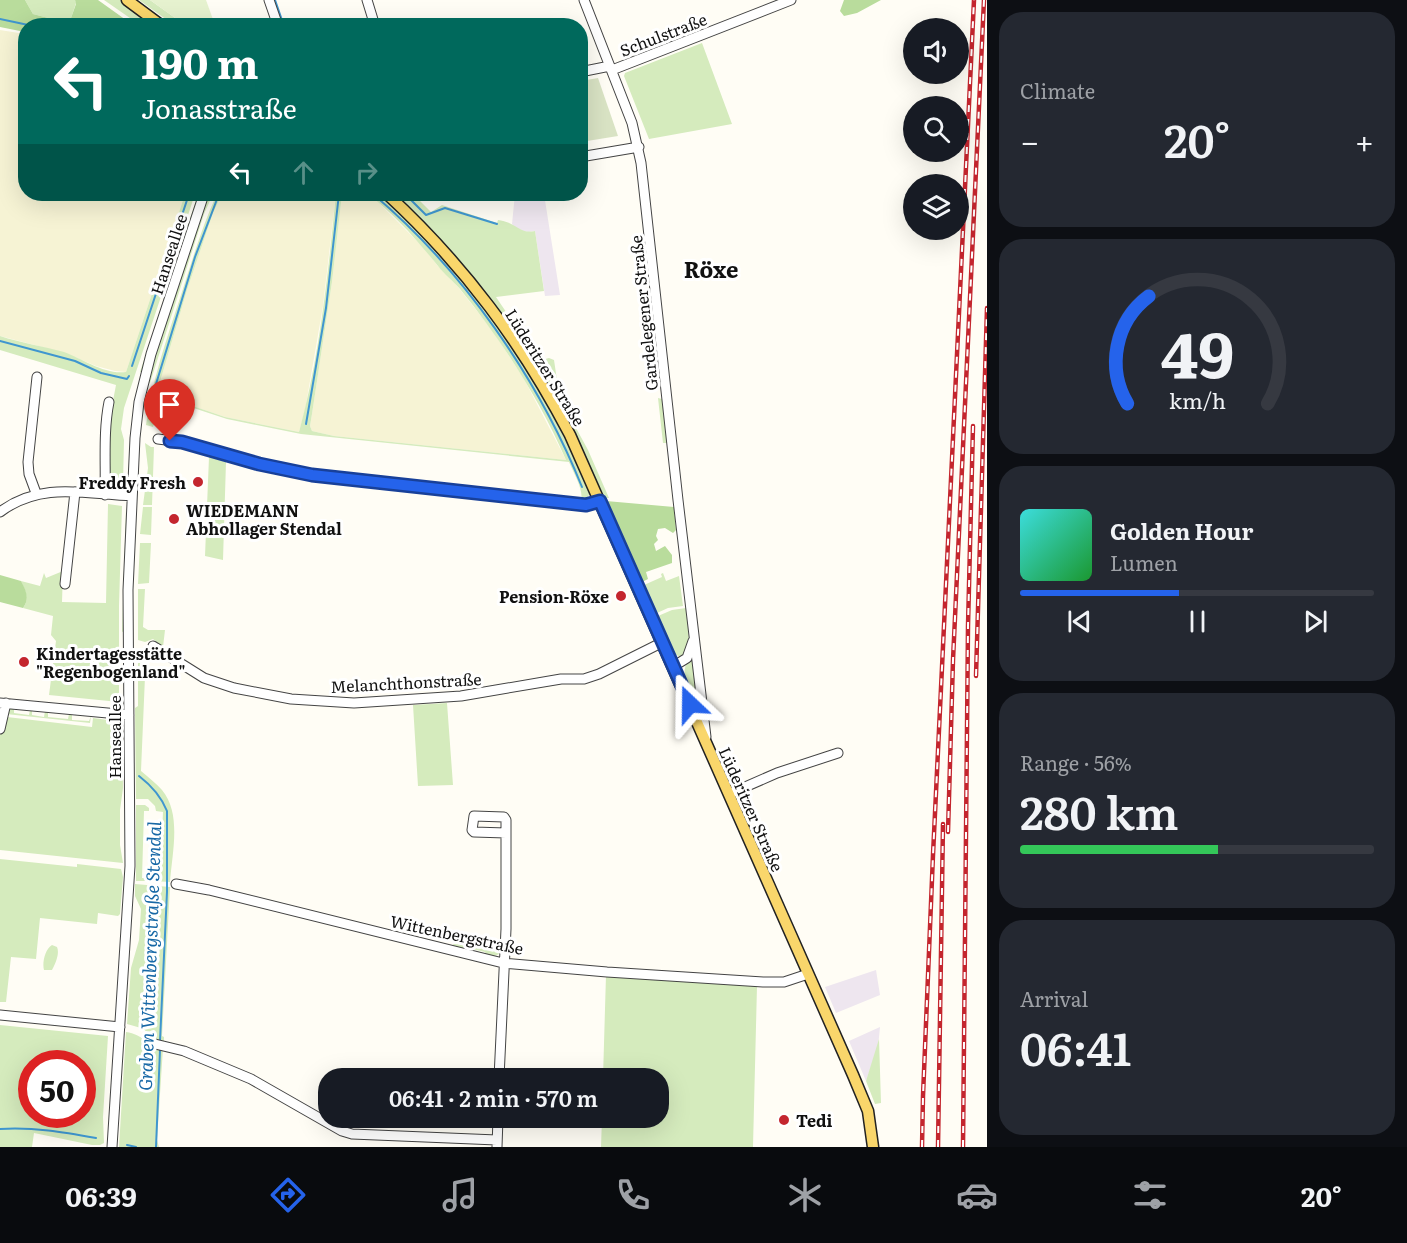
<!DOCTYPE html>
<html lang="en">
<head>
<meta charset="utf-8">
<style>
  :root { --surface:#171b24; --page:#242831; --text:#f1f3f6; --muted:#9ea1a6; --line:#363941; --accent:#2563eb }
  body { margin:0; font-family:Literata,serif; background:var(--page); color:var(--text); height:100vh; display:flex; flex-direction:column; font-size:22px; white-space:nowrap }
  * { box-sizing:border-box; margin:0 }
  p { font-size:20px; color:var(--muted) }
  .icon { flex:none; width:33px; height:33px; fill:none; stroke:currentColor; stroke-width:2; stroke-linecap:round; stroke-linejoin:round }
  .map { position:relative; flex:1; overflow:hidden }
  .details { display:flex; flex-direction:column; gap:12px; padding:12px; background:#0d0f14; width:420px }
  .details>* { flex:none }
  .banner { position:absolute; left:18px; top:18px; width:570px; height:183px; border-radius:24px; box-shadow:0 6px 24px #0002; background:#00695c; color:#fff; overflow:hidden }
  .buttons { position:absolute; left:903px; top:18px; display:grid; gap:12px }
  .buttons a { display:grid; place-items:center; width:66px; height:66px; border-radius:50%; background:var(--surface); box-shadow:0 6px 24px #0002; font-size:30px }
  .speed { position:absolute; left:18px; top:1050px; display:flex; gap:12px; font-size:30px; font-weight:700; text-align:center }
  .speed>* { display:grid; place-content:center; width:78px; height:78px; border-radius:50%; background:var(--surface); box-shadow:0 6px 24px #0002; line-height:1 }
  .speed .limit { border:9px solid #d22; background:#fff; color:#111 }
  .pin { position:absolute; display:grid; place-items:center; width:51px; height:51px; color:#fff; margin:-62px -26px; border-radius:50% 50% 50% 0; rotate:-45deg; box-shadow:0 0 6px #0007 }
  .pin .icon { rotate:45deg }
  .me { position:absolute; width:66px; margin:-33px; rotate:337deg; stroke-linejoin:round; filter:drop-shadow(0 0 4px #0008) }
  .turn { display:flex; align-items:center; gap:21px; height:126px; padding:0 24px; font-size:27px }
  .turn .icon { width:78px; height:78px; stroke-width:2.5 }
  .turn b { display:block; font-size:42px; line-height:51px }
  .lanes { display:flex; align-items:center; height:57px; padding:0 24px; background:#0003; justify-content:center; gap:30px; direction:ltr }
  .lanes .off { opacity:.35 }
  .big { font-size:45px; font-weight:600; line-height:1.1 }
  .details .widget { flex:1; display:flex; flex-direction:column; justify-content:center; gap:9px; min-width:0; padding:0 21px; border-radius:24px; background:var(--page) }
  .details .dial { align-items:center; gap:0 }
  .dial svg { height:156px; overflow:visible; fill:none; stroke:var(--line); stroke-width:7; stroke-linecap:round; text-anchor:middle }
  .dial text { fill:var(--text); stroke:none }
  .song { display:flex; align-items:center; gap:18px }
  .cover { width:72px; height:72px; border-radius:9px; background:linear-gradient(135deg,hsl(180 70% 55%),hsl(130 70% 35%)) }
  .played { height:6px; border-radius:3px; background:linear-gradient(90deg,var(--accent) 45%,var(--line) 45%) }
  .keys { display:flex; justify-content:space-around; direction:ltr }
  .heat { display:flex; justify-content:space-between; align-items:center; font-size:33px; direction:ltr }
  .charge { height:9px; border-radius:4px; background:linear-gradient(90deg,#34c759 56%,var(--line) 0) }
  .trip { position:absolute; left:318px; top:1068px; width:351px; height:60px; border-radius:24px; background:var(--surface); box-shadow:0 6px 24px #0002; font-weight:600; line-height:60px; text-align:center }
  .tab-bar { display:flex; height:96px; justify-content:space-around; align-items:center; background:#090b0e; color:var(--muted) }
  .tab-bar .icon { width:42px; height:42px }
  .tab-bar .active { color:var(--accent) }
  .tab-bar b { font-size:27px; color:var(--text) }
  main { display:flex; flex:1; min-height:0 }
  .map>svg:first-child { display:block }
  .industrial { fill:#eee6ef }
  .farmland { fill:#f6f3d4 }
  .green { fill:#d5ebbd; fill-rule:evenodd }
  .forest { fill:#b9dc9c }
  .cemetery { fill:#d9e3c4 }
  .pitch { fill:#e6f2cf }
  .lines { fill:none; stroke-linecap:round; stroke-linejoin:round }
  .stream { stroke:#3f96cf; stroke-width:2 }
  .minor-casing { stroke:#444; stroke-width:11 }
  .major-casing { stroke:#222; stroke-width:13 }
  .minor { stroke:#fff; stroke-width:9 }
  .major { stroke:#f9d66b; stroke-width:10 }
  .rail-casing { stroke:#c4262e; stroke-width:4.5 }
  .rail { stroke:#fff; stroke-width:2; stroke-dasharray:7; stroke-linecap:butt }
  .route-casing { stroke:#184099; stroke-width:15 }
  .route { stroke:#2563eb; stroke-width:10 }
  .poi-dot { fill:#c4262e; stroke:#fff; stroke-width:2 }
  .labels { text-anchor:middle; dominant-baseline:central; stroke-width:6; stroke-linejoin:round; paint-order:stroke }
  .street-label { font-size:16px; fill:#111; stroke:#fff }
  .poi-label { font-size:16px; font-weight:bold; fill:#111; stroke:#fff; text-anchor:start }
  .water-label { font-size:18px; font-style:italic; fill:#1768a6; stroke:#fff }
  .district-label { font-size:22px; font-weight:bold; fill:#111; stroke:#fff }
</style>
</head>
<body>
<main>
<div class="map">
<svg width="987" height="1147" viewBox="0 0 987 1147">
  <rect width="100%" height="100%" fill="#fffdf5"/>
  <!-- industrial -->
  <path class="industrial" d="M515 194H544L560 295 545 296 535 231 528 232 517 230 512 224Z
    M876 970 880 995 836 1013 825 987Z
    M880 1027 878 1047 866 1081 849 1041Z"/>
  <!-- farmland -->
  <path class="farmland" d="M0 30 25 34 26 194H185L126 372 115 371 96 366 65 353 0 336Z
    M222 194H336L323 306 305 410 299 432 225 417 175 400 157 392 187 290 213 213Z
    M342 194H368L376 200 424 248 437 265 458 287 492 330 524 379 566 460 334 436 312 431 310 426 312 414 332 282Z"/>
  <!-- green -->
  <path class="green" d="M25 0H75L76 3 71 18 60 21 33 14Z
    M104 0H120L153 25H140Z
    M139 0H150L185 25H174Z
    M702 43 732 124 649 139 624 76 625 73Z
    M185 194H195L124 408 121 429 124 440 123 484 120 486 109 485 110 441 108 427 116 385 0 350V336C21 343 43 346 64 352 83 359 105 375 126 372Z
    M198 194H200L142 372H140Z
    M210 194H213L204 214 150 383 148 382 153 362 201 214Z
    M217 194H222L213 213 187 290 157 392 158 394 225 417 299 432C320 355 328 273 336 194H342L332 282 312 414 310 426 312 431 334 436 566 460C539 398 502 341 460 289 453 281 444 274 438 266 417 240 395 215 368 194H379C472 273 541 381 590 492L588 497 581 501C584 490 574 474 569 462L301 434 227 419 163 398 153 427 146 425C152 380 167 338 181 295 192 261 202 226 217 194Z
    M395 194H413L431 212 442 205 497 223 498 220C503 221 509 222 513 225 521 229 523 233 535 231L544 291 496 297 515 325 511 327 459 261Z
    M549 358 554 360 557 380 551 382 588 450 609 498H605L566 419 536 365 538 361Z
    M658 398 662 399 667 443H663Z
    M145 443 151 447H154L152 505H143L148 468Z
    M209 457 226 462 223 560 205 556Z
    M108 504 122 506 119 606V702L49 695 56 641 51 635 53 616 23 608C30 599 25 590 21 581L40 586 44 573 46 578 63 571 62 602 106 603Z
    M143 507H152L151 535 140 534Z
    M126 508 127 519 124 631 122 632Z
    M140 543H151L149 583 138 584Z
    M663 573 666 581 679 576 683 606 668 608 657 613 644 585 662 577 661 574Z
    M138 589H145L143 627 148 630H165L163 647 153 639 145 642 138 640Z
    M686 608 689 639 683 656 680 657 675 654 658 616 672 610Z
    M146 653 141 771C148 777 156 783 162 790 182 814 172 853 170 882L152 881V878H160L163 812 156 811 155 806 148 799H136L135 708 138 706V661Z
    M690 656H693L698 701 695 700C687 682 679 675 690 656Z
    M447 703 453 785 418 786 413 705Z
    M11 707 14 708V713L29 715 30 710H32V715L44 717 45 711 48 712V717L68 719 69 714H72V720L89 721 91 716 90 723 6 714Z
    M7 717 92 727 93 718 115 721 122 726 123 788 120 810V845L123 863 0 850V732Z
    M136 805H145L149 808V811H144L142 878H148L147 881H136Z
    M0 859 77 867V864L121 869 123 877 120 914 118 916 98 913 97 924 40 918 36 959 11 957 6 1002H0Z
    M135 884 170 887 162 1036 164 1037V1042H156C150 1030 139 1027 127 1024L131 968 139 940 141 909 135 896Z
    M453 944 501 947C501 956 495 957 486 955L485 952 468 948 465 950 454 947Z
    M52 945 57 947C60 954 55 964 52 970H44C42 963 45 949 52 945Z
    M606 975 757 986 753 1147H601L602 1118H658V1078H603Z
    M0 1025 108 1036 103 1117 104 1143 100 1145H92L34 1133 32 1147H0ZM32 1064H82V1114H32Z
    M126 1032C143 1034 149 1047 163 1048L157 1140 159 1147H119Z
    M879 1039 881 1103 875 1104 866 1081Z"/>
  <!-- forest -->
  <path class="forest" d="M0 0H25L33 14 60 21 71 18 76 4 75 0H98L133 25 26 26 25 32 0 27Z
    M844 0H881L857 13 844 16 840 11Z
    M606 501 674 507 676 530 673 533 665 528 658 529 656 536 658 540 654 544 656 551 665 546 672 555V563L646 572 648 579 642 582Z
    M0 575 21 581C26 590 30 599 23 608L0 602Z"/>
  <!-- cemetery -->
  <path class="cemetery" d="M598 78 618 136 581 142V81Z"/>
  <!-- pitch -->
  <path class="pitch" d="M150 0H206L215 25H185Z"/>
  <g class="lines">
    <!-- stream -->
    <path class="stream" d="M275 0 284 26
      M0 19 33 26
      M373 194C463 270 538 378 582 487
      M405 194 426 215 445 208 497 224
      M0 341 75 361 101 373 127 379 129 376
      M132 366 189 194
      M156 384 195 257 219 194
      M306 424 326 308 339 194
      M139 776C152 786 161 796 167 811V892L160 1041
      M0 1129C34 1127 63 1132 96 1138
      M127 1145 136 1147
      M156 1147 160 1050"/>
    <defs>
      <path id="minor" d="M269 0 278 26
        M367 0 375 26
        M584 0 632 123 641 163 678 500 706 737
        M612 70 791 0
        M580 72 610 66
        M580 157 639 147
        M158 439 182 442 259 464 312 475 586 505 600 501
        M36 493 29 474 28 462 37 377
        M105 495C106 464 103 432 109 402
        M0 512C41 481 85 494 132 496
        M65 584 75 492
        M153 646 204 678 234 688 291 699 354 703 461 696 561 679H584L599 674 663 642
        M674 666 687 658 693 641
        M0 703 129 715
        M0 729 6 703
        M729 794 777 773 838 753
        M474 816 504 817 506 820V833L474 832 472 830Z
        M176 884 209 890 503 963 607 972 763 982H784L808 974
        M0 1015 120 1027
        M155 1044 184 1051 251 1079 342 1131 352 1134 497 1140
        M499 1078 506 929V833
        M112 1147 130 866 128 590 135 438 139 402 151 354 204 194
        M497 1147 498 1118"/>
      <path id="major" d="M127 0 162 26
        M387 194C464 265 522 343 570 435L853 1075 868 1111 873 1147"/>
    </defs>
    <!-- minor casing -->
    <use href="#minor" class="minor-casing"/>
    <!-- major casing -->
    <use href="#major" class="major-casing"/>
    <!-- minor -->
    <use href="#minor" class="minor"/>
    <!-- major -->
    <use href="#major" class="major"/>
    <defs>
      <path id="rail" d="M976 676 987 308
        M948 832 953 660 984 0
        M922 1147 923 1096 933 855 974 0
        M938 1147 943 824
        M963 1147 968 626 973 426"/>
    </defs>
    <!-- rail casing -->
    <use href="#rail" class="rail-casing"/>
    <!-- rail -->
    <use href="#rail" class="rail"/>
  </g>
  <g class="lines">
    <defs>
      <path id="route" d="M170 441 182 442 259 464 312 475 586 505 600 501 690 704"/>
    </defs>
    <!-- route casing -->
    <use href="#route" class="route-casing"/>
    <!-- route -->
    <use href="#route" class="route"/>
  </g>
  <!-- markers -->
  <g class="poi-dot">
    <circle cx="198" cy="482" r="6"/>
    <circle cx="174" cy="519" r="6"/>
    <circle cx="621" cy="596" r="6"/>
    <circle cx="24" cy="662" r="6"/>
    <circle cx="784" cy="1120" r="6"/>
  </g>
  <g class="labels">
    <!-- street labels -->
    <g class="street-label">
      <text transform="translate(663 34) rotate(-21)">Schulstraße</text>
      <text transform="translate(168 254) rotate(-72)">Hanseallee</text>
      <text transform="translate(643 313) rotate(-96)">Gardelegener Straße</text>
      <text transform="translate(546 367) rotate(58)">Lüderitzer Straße</text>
      <text transform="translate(406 682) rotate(-3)">Melanchthonstraße</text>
      <text transform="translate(114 737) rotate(-90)">Hanseallee</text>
      <text transform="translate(752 809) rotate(66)">Lüderitzer Straße</text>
      <text transform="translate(457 934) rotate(12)">Wittenbergstraße</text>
    </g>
    <!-- poi labels -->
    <g class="poi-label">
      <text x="186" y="482" text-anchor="end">Freddy Fresh</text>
      <text x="186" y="510">WIEDEMANN<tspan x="186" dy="18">Abhollager Stendal</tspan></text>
      <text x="609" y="596" text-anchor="end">Pension-Röxe</text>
      <text x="36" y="653">Kindertagesstätte<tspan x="36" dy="18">"Regenbogenland"</tspan></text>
      <text x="796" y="1120">Tedi</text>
    </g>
    <!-- water labels -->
    <g class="water-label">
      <text transform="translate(149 956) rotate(-88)">Graben Wittenbergstraße Stendal</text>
    </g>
    <!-- district labels -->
    <g class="district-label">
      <text x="711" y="268">Röxe</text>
    </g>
  </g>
</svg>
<div class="buttons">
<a><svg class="icon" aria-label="sound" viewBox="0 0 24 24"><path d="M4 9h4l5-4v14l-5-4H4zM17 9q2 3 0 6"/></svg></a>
<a><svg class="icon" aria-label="search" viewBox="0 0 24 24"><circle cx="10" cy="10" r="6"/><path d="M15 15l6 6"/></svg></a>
<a><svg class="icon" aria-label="layers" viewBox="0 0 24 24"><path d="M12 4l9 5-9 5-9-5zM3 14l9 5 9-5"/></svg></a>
</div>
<div class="speed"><div class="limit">50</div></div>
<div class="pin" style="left:170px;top:441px;background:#d93025"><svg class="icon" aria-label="arrive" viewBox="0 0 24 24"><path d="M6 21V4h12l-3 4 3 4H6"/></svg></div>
<svg class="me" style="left:690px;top:704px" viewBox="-20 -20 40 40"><path d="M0-17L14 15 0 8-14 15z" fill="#2563eb" stroke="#fff" stroke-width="4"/></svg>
<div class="trip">06:41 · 2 min · 570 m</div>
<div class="banner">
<div class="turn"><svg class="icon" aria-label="left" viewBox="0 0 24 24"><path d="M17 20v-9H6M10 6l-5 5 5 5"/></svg><div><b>190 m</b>Jonasstraße</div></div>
<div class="lanes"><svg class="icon" aria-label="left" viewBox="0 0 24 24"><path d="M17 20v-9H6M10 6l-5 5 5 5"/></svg><svg class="icon off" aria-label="ahead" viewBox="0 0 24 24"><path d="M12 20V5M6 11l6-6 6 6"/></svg><svg class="icon off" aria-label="right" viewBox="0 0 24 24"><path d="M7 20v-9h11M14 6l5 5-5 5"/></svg></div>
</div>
</div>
<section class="details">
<div class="widget"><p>Climate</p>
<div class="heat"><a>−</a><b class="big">20°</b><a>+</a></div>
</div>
<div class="widget dial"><svg viewBox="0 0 100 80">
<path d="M14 69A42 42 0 1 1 86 69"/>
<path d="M14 69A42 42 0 0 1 25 14" stroke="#2563eb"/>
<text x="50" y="56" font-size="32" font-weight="700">49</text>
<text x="50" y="72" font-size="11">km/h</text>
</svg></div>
<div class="widget">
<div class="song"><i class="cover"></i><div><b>Golden Hour</b><p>Lumen</p></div></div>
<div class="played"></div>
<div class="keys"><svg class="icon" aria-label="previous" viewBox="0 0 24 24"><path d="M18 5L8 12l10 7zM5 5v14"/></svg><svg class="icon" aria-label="pause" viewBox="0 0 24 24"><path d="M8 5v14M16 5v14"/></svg><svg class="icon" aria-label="next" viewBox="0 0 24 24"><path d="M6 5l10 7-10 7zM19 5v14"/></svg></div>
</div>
<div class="widget"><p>Range · 56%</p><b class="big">280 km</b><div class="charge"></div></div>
<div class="widget"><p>Arrival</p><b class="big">06:41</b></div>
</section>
</main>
<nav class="tab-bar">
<b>06:39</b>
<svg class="icon active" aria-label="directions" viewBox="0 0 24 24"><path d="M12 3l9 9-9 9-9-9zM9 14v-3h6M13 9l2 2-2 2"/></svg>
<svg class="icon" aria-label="music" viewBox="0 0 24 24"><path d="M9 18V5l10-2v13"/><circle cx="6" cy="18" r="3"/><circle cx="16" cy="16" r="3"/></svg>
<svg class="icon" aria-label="phone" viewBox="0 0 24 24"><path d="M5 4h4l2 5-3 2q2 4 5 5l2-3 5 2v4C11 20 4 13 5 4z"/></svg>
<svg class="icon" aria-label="climate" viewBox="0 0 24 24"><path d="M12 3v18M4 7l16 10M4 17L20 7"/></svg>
<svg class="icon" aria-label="car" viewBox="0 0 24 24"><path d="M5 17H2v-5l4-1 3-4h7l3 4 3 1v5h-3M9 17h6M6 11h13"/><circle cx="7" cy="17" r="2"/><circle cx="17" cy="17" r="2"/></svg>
<svg class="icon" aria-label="filters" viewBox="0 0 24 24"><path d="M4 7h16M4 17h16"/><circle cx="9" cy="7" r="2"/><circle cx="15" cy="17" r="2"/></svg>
<b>20°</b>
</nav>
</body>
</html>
